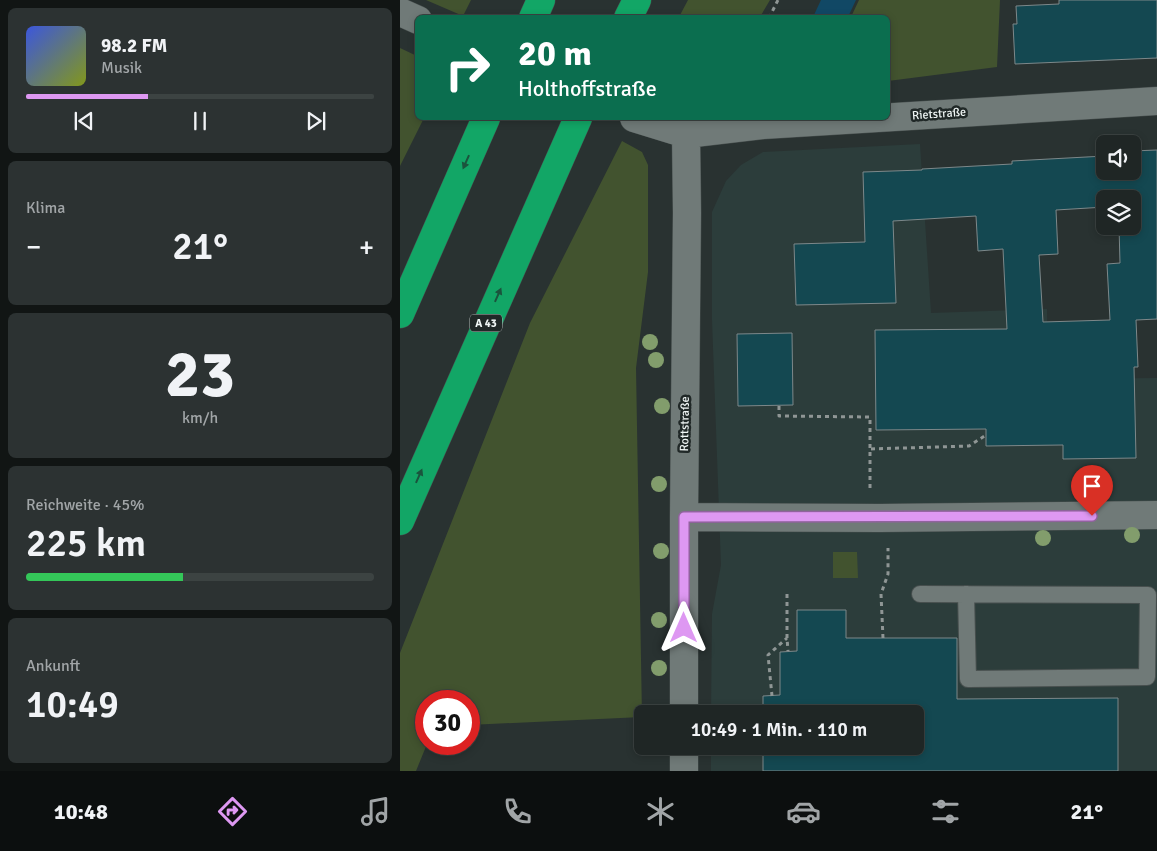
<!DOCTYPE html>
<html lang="de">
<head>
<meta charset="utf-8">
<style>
  :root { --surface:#1f2625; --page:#2c3232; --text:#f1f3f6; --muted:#a1a5a7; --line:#3c4342; --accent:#de98f2 }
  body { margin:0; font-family:Signika,sans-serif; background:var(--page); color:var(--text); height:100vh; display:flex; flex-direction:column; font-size:19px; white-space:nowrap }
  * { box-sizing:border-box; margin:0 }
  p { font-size:16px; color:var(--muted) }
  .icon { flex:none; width:28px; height:28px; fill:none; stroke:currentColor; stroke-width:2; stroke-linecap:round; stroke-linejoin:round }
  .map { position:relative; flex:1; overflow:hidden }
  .drawer { display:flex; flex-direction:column; gap:8px; padding:8px; background:#111514; width:400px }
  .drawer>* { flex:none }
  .guide { position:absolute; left:15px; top:15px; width:475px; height:105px; border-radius:8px; box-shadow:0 2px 8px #0003,0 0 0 1px var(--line); background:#0b6e4f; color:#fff; overflow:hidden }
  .fabs { position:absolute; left:696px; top:135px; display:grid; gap:10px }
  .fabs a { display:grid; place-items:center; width:45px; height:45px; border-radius:8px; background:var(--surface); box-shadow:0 2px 8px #0003,0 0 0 1px var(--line); font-size:25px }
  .speed { position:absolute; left:15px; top:690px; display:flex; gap:10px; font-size:25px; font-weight:700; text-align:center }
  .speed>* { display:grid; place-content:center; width:65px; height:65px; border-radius:50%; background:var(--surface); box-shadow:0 2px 8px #0003,0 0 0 1px var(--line); line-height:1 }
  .speed .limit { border:8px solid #d22; background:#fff; color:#111 }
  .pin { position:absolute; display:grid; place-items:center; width:42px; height:42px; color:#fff; margin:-51px -21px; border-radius:50% 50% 50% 0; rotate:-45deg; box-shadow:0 0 5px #0007 }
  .pin .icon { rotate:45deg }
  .me { position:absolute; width:55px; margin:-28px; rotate:0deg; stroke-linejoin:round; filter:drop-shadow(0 0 4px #0008) }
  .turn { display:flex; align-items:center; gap:18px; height:105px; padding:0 20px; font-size:22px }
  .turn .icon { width:65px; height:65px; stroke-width:2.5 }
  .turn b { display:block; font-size:35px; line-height:42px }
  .big { font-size:38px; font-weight:600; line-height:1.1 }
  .drawer .card { flex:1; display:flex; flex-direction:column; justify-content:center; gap:8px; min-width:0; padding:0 18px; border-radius:8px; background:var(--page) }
  .drawer .dial { align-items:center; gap:0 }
  .dial b { font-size:65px; line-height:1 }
  .song { display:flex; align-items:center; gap:15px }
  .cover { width:60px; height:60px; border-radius:8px; background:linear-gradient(135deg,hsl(230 70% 55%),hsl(70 70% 35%)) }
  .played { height:5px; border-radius:2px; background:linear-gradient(90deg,var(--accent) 35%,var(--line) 35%) }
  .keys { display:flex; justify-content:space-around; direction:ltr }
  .heat { display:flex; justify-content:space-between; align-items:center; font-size:28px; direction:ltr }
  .charge { height:8px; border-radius:4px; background:linear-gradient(90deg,#34c759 45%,var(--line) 0) }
  .trip { position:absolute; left:234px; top:705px; width:290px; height:50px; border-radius:8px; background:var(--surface); box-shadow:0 2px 8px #0003,0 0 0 1px var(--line); font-weight:600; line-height:50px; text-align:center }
  .dock { display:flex; height:80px; justify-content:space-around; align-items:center; background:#0c0f0f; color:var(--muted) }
  .dock .icon { width:35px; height:35px }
  .dock .on { color:var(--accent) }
  .dock b { font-size:22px; color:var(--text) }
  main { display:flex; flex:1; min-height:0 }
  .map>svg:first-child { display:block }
  .built { fill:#2c3d3b }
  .green { fill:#42532f }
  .water { fill:#114865 }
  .building { fill:#144851; stroke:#7d888a; fill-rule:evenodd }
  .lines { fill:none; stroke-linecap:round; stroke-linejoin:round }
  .lane-casing { stroke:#474f4e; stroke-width:18 }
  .street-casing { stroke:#474f4e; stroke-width:29 }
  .highway-casing { stroke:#474f4e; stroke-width:29 }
  .path { stroke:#8f9695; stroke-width:3; stroke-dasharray:4 4; stroke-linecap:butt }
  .lane { stroke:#707a78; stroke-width:16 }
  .street { stroke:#707a78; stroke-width:28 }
  .highway { stroke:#12a666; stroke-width:28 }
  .tree { fill:#829d6c }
  .oneway { fill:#1b543d }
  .route-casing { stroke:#90639d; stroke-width:12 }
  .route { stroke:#de98f2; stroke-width:9 }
  .labels { text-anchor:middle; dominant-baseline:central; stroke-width:5; stroke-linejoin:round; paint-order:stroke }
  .shield { fill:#202827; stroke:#b2b8b7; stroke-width:1 }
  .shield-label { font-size:11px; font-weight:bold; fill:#f0f6f5 }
  .street-label { font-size:12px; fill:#f0f6f5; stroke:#202827 }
</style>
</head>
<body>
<main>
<section class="drawer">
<div class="card">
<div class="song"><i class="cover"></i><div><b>98.2 FM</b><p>Musik</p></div></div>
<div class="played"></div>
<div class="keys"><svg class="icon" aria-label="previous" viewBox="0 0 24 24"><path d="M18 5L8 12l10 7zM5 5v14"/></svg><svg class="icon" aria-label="pause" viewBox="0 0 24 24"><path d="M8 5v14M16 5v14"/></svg><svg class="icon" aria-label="next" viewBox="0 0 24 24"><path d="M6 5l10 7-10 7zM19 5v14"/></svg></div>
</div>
<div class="card"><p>Klima</p>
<div class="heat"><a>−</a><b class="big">21°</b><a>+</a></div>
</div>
<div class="card dial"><b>23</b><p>km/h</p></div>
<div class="card"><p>Reichweite · 45%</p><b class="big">225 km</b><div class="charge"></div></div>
<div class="card"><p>Ankunft</p><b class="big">10:49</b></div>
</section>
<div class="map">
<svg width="757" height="771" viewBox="0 0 757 771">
  <rect width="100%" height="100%" fill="#293231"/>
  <!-- built -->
  <path class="built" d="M520 144 531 313 647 309 648 379 757 378V771H311V746H515V714H311L312 614 321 565 312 320V212L326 181 341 165 363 152Z"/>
  <!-- green -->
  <path class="green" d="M26 0H71L63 16Z
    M288 0H370L360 17H279Z
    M459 0H600L597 67 488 81V18L451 17Z
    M0 48 17 56 18 118H24L0 166Z
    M222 141 242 152 248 165V272L236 368 242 717 69 725V701H26L27 744 16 771H0V653L130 323Z
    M433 552H457L458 578H433Z"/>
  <!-- water -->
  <path class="water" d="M421 0H456L448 17H413Z"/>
  <!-- building -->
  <path class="building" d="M659 0H757V58L615 64 613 24H617L616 6 659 4Z
    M757 150V319L736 320 738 367H734L736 458 663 459V445L586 446V429L476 430 475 330 607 329 603 249 578 251 576 216 493 221 496 303 396 305 394 244 465 242 463 172 522 170V169L612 164V161L705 156V171H732V151ZM705 199H732V226H719L720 263 707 264 710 320 643 322 639 255 658 254 656 210 705 207Z
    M392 333 393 405 338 406 337 334Z
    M397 610H446V638H557V699L718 698V771H363V746H515V714H363V696L380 695V652L397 651Z"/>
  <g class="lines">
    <defs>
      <path id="lane" d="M520 594 748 595 747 677 568 679 566 594"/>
      <path id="street" d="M0 12 18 20
        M234 118 286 134 363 125 757 101
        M284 517 480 518 757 515
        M284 714V517L287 213 286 134
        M284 746V771"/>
      <path id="highway" d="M133 18 141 0
        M228 18 237 0
        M0 314 86 118
        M0 521 178 118"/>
    </defs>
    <!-- lane casing -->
    <use href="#lane" class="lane-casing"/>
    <!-- street casing -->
    <use href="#street" class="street-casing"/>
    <!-- highway casing -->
    <use href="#highway" class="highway-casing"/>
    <!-- path -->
    <path class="path" d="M369 18 378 0
      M379 406V416L470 417V449
      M470 488V449L569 446 586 435
      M387 594V638L388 651
      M483 638 481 594 488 574V548
      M372 696 368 655 387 638"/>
    <!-- lane -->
    <use href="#lane" class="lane"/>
    <!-- street -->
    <use href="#street" class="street"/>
    <!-- highway -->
    <use href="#highway" class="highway"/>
  </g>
  <!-- trees -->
  <g class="tree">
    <circle cx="250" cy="342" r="8"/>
    <circle cx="256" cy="360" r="8"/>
    <circle cx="262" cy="406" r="8"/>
    <circle cx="259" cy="484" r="8"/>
    <circle cx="732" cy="535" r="8"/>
    <circle cx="643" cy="538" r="8"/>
    <circle cx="261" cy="551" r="8"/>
    <circle cx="259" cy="620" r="8"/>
    <circle cx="259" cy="668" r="8"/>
  </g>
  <!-- one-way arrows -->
  <defs><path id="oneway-solid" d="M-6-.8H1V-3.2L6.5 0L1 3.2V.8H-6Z" transform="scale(1.25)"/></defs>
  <g class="oneway">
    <use href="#oneway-solid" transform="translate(66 162) rotate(114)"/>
    <use href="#oneway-solid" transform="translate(98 295) rotate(-66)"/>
    <use href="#oneway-solid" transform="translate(19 476) rotate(-66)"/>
  </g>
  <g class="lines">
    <defs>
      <path id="route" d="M284 628V517L692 516"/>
    </defs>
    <!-- route casing -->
    <use href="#route" class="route-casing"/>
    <!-- route -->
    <use href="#route" class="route"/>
  </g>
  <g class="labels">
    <!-- shield labels -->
    <rect class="shield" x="70" y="314.5" width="32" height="17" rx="4"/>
    <g class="shield-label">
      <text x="86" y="323">A 43</text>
    </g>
    <!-- street labels -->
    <g class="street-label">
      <text transform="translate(539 114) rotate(-4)">Rietstraße</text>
      <text transform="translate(285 424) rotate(-89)">Rottstraße</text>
    </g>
  </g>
</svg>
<div class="fabs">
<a><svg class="icon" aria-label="sound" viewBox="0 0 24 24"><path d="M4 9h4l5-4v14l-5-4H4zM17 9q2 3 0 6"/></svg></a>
<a><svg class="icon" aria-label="layers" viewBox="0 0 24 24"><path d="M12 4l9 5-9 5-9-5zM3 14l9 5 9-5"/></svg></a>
</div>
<div class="speed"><div class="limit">30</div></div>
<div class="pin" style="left:692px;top:516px;background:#d93025"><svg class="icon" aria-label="arrive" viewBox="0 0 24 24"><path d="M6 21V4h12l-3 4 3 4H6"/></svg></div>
<svg class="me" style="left:284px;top:628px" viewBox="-20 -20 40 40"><path d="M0-17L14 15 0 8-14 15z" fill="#de98f2" stroke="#fff" stroke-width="4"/></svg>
<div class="trip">10:49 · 1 Min. · 110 m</div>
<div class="guide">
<div class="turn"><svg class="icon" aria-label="right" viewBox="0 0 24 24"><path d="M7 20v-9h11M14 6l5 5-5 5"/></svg><div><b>20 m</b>Holthoffstraße</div></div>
</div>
</div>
</main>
<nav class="dock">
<b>10:48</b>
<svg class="icon on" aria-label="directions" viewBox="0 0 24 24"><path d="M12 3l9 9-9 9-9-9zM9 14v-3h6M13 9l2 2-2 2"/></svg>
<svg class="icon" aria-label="music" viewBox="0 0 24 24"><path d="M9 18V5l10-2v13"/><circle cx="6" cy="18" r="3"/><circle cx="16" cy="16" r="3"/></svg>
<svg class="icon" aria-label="phone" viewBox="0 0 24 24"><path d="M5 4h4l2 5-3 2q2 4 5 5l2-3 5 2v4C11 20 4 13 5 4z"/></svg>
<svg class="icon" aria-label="climate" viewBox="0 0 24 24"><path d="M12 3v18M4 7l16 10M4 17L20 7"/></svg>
<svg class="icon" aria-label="car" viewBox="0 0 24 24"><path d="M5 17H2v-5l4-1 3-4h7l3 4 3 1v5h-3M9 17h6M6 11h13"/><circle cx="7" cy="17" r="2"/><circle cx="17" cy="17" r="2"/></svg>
<svg class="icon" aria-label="filters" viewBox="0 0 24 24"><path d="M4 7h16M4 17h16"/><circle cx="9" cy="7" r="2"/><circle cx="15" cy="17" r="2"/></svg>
<b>21°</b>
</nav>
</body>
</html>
